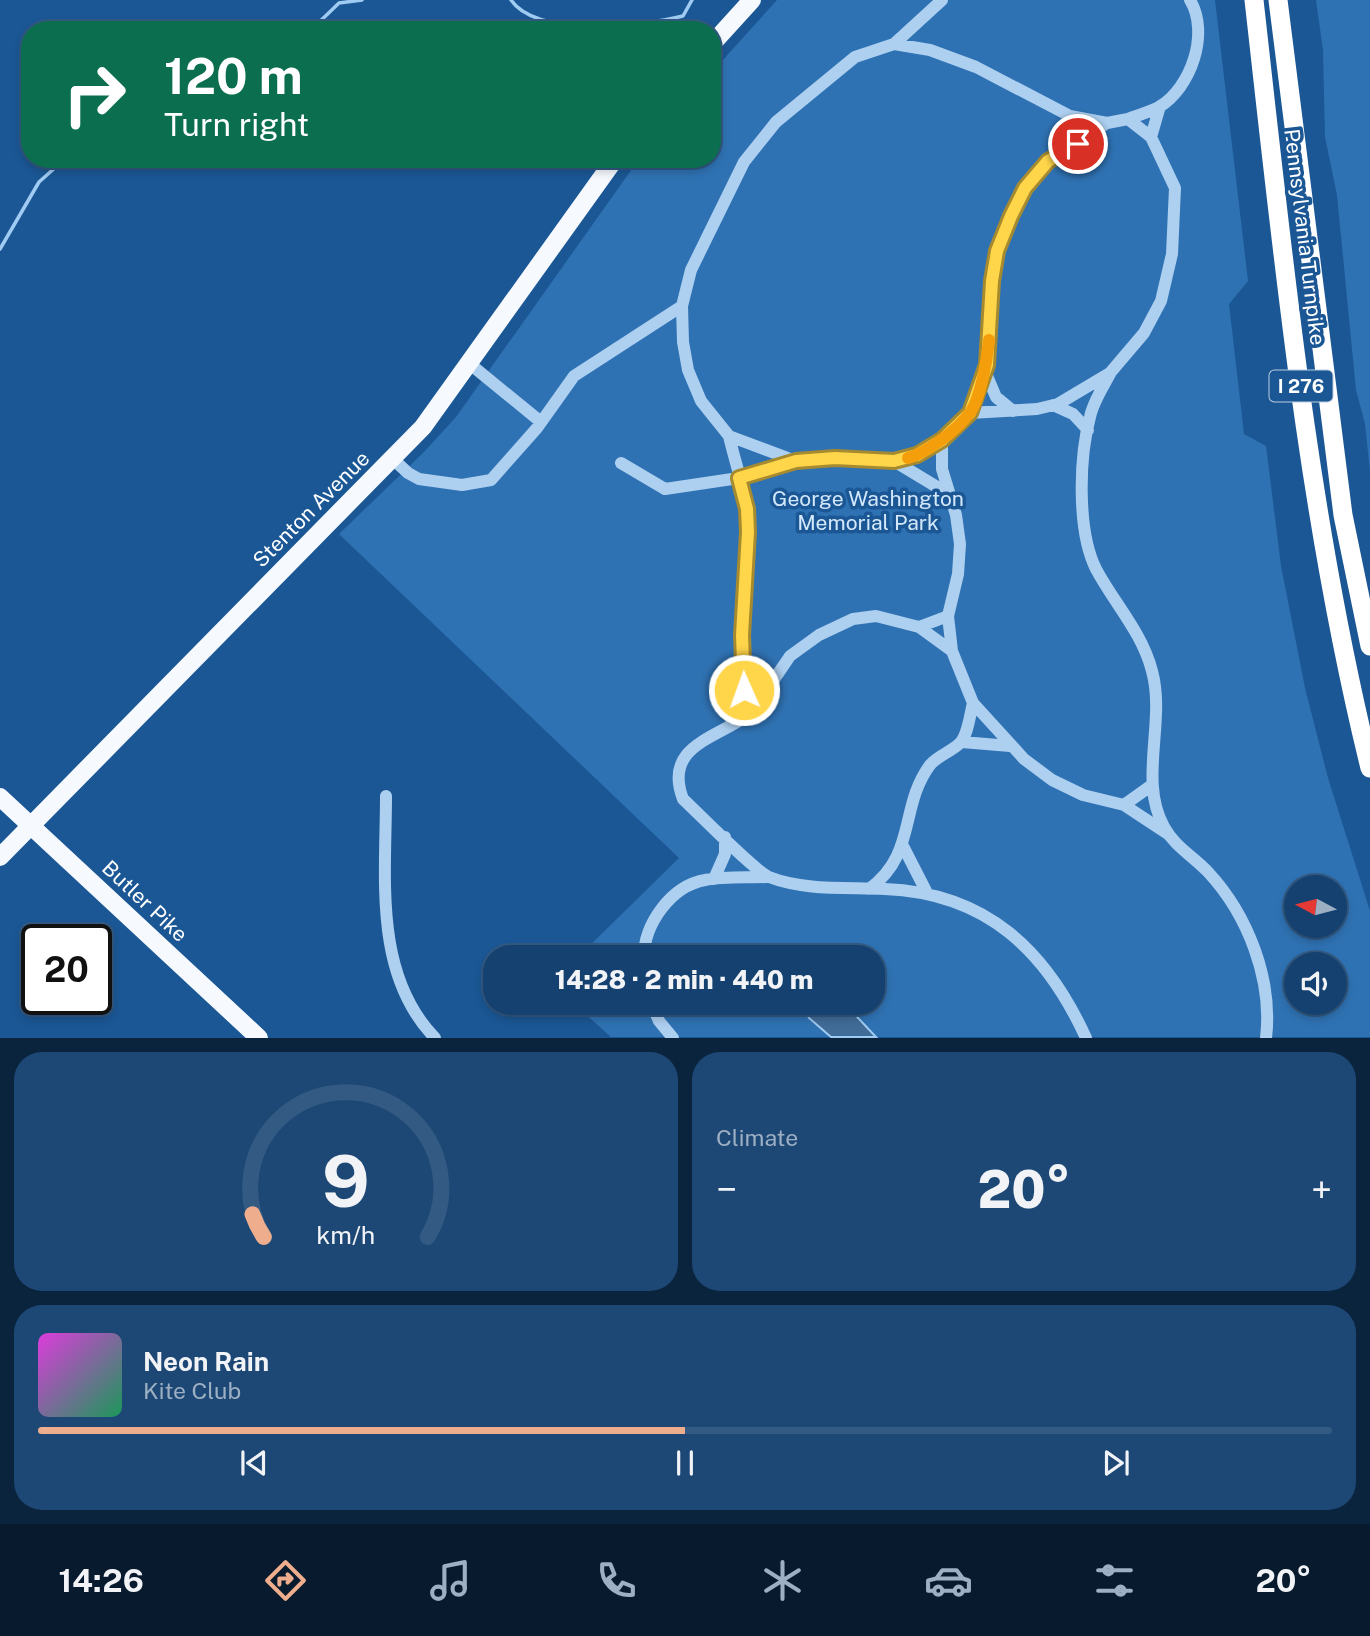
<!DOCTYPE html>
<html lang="en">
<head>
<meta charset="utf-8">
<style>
  :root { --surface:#144170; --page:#1d4875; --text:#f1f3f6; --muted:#9dafc3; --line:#335a83; --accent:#eead8d }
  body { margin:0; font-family:"Public Sans",sans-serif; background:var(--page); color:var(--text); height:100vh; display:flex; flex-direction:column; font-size:26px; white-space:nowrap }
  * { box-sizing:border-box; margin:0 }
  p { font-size:23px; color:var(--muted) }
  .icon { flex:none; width:38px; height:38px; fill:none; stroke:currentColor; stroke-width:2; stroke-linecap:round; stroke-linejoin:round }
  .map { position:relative; height:1038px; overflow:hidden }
  .sheet { display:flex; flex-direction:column; gap:14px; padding:14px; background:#0b243e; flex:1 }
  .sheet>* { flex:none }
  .hud { position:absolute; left:21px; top:21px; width:700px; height:147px; border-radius:28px; box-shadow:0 4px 10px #0003,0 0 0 2px var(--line); background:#0b6e4f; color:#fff; overflow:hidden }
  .needle { width:46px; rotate:277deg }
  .fabs { position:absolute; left:1284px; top:875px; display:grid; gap:14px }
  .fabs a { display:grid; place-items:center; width:63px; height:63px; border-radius:50%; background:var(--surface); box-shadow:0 4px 10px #0003,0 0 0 2px var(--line); font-size:35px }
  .speed { position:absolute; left:21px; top:924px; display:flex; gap:14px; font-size:35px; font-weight:700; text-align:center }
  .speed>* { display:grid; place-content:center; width:91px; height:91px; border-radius:50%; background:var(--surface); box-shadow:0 4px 10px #0003,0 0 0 2px var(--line); line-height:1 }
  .speed .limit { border:4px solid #111; border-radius:10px; background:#fff; color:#111 }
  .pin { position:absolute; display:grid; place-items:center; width:60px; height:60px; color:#fff; margin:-30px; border:4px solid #fff; border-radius:50%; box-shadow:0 2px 7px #0007 }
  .me { position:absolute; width:77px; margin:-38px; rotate:358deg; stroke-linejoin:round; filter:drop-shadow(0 0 5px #0008) }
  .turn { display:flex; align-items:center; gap:24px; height:147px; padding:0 28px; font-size:32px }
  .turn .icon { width:91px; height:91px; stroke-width:2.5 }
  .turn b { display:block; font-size:49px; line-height:60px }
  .big { font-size:52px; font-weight:800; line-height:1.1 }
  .sheet .widget { flex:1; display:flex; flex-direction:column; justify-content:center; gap:10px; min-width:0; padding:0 24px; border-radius:28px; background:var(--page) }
  .sheet .dial { align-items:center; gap:0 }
  .dial svg { height:182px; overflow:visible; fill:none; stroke:var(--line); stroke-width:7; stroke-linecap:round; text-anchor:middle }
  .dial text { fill:var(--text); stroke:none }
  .song { display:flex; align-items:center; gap:21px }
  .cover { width:84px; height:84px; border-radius:10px; background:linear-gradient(135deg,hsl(300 70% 55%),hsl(150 70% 35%)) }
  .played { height:7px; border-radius:4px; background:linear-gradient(90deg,var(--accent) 50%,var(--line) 50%) }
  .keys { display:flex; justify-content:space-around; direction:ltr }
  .heat { display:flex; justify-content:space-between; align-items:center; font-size:38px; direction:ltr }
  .sheet .tiles { flex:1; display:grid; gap:14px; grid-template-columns:1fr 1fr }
  .widget:last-child { grid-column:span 2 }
  .trip { position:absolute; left:483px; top:945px; width:402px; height:70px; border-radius:28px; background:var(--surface); box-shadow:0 4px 10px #0003,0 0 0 2px var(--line); font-weight:800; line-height:70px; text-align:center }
  .dock { display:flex; height:112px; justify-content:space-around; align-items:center; background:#081a2d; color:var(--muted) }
  .dock .icon { width:49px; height:49px }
  .dock .active { color:var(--accent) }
  .dock b { font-size:32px; color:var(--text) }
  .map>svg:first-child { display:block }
  .green { fill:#2f72b3; fill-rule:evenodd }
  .water { fill:#416c98; stroke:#a0cbf2; stroke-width:2 }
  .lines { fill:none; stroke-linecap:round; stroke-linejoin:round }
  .stream { stroke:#a0cbf2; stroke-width:3.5 }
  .minor { stroke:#adcff0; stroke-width:12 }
  .major { stroke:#f6faff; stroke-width:18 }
  .highway { stroke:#fff; stroke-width:19 }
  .route-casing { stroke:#a68a30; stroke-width:18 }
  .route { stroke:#ffd54a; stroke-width:12 }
  .slow { stroke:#f59e0b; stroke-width:12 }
  .labels { text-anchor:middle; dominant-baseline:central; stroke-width:7; stroke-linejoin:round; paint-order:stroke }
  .shield { fill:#1b5795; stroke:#bbcddf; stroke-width:2 }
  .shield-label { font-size:19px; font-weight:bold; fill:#fff }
  .street-label { font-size:21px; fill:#fff; stroke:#1b5795 }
  .park-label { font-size:21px; fill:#d4e8fb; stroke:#1b5795 }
</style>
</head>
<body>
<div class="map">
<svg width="1370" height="1038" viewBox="0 0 1370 1038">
  <rect width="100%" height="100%" fill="#1b5795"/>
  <!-- green -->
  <path class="green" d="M777 0H1215L1248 281 1229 304 1244 434 1266 446 1281 566 1305 688 1328 778 1370 911V1037H611L573 1003H873V957H578L679 858 339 534 424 452 456 417 639 159H712V72ZM1297 887H1335V926H1297ZM1297 964H1335V1003H1297Z
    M1316 0H1370V471L1365 424 1356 390 1337 195 1325 137 1323 50Z"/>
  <!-- water -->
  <path class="water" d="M803 1003H844L876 1037H831L809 1018Z"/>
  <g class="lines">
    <!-- stream -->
    <path class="stream" d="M511 0C537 38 642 26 683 16L692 0
      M311 30 339 3 362 0
      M0 249 39 182 57 166 71 159"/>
    <!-- minor -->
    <path class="minor" d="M894 44 942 0
      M1070 116 1076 130 1077 144
      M1128 119C1138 115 1150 112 1159 107 1191 88 1210 33 1190 0
      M1151 137 1160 106
      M470 364 541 422
      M985 371 996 397 1013 411
      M1110 374C1103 387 1093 402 1090 417 1079 458 1077 531 1096 569 1114 603 1142 632 1152 671 1166 722 1138 780 1164 827 1175 847 1193 856 1208 872 1248 915 1273 980 1266 1038
      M1053 405 1073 414 1088 430
      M970 413 1037 409 1058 404 1110 373 1144 333 1161 301 1172 254 1175 188 1151 137 1128 119 1107 123 1048 161 1025 188 997 251 992 280 987 365 970 413 942 440 917 455 894 461 835 458 796 461 729 436 701 401 688 370 683 342 682 306 691 270 744 162 776 122 855 57 894 44 930 50 976 67 1070 116 1107 123
      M729 436C736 467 749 500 748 531 747 591 731 655 752 712 720 738 662 744 683 799 698 813 756 872 769 877 805 891 848 887 885 889 986 893 1046 950 1086 1038
      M942 440V469L956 515 960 544 958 574 948 616 952 651
      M393 459 408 473 419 479 462 485 491 480 537 428 574 376 682 306
      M894 461 947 493
      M621 463 665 489 739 478 795 461
      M919 627 948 616
      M752 712 790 656 819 635 853 619 876 616 919 627 952 651 973 703 1024 759 1052 780 1083 795 1124 805 1168 834
      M962 742 1010 746
      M386 796C386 878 373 974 435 1038
      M1124 805 1152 785
      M903 846 926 891
      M714 879 725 854V837
      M869 889C917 854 899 807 930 765 937 756 951 752 960 743 968 735 970 714 973 703
      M644 957C644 924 671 886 705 880 725 876 747 878 767 877
      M651 1003 659 1021 673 1038"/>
    <!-- major -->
    <path class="major" d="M712 44 752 0
      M0 797 259 1038
      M0 857 423 427 615 159"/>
    <!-- highway -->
    <path class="highway" d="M1254 0C1283 257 1308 516 1370 768
      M1278 0 1343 515 1370 646"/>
  </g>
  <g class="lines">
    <defs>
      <path id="route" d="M744 690 742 635 748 532 747 509 739 478 796 461 835 458 894 461 917 455 942 440 970 413 987 365 992 281 997 251 1011 216 1025 188 1048 161 1078 144"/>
    </defs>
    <!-- route casing -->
    <use href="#route" class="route-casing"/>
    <!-- route -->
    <use href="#route" class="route"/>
    <!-- slow -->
    <path class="slow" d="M908 458C928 452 957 430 969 414 981 399 987 359 989 340"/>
  </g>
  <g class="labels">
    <!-- shield labels -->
    <rect class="shield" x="1269.5" y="370.5" width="63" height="31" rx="5"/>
    <g class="shield-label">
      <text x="1301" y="386">I 276</text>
    </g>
    <!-- street labels -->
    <g class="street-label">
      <text transform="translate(1305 237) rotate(83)">Pennsylvania Turnpike</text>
      <text transform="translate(311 509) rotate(-45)">Stenton Avenue</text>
      <text transform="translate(145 901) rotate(43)">Butler Pike</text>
    </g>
    <!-- park labels -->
    <g class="park-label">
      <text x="868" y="498">George Washington<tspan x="868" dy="24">Memorial Park</tspan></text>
    </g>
  </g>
</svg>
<div class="fabs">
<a><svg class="needle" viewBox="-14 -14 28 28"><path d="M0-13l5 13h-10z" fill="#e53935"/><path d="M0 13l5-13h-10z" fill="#9dafc3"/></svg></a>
<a><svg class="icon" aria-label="sound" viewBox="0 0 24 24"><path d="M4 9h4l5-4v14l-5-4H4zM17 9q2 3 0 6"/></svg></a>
</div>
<div class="speed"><div class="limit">20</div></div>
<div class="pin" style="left:1078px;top:144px;background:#d93025"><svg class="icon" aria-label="arrive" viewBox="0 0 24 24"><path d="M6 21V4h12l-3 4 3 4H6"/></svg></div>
<svg class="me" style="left:744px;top:690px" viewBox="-20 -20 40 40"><circle r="17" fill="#ffd54a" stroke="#fff" stroke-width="3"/><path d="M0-11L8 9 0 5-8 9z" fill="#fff"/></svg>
<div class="trip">14:28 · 2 min · 440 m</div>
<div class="hud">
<div class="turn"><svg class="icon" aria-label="right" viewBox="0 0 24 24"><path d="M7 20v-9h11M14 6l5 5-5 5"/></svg><div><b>120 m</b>Turn right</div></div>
</div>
</div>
<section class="sheet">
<div class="tiles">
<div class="widget dial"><svg viewBox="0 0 100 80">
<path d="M14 69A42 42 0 1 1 86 69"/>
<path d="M14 69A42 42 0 0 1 9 59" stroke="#eead8d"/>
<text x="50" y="56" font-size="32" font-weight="700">9</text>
<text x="50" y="72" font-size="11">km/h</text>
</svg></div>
<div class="widget"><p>Climate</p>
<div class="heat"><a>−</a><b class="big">20°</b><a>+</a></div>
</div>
<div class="widget">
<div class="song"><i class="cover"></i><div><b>Neon Rain</b><p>Kite Club</p></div></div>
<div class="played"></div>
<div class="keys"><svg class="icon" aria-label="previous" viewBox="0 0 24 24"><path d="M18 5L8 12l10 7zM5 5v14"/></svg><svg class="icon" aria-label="pause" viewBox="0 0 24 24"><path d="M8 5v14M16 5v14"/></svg><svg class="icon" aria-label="next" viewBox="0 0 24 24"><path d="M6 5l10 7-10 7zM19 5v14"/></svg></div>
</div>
</div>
</section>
<nav class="dock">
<b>14:26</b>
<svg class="icon active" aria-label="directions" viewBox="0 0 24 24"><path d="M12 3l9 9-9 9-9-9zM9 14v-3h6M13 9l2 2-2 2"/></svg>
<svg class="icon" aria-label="music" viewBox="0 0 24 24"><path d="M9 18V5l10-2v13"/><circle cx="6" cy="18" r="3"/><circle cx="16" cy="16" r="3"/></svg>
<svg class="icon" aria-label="phone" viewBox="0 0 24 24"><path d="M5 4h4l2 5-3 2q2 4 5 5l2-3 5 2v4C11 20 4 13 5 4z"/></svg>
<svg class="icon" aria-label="climate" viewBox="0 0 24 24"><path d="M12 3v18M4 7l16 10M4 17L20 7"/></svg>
<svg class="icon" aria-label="car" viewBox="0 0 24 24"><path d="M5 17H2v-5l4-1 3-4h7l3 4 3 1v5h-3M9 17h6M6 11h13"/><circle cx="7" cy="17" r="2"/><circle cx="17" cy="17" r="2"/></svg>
<svg class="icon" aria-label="filters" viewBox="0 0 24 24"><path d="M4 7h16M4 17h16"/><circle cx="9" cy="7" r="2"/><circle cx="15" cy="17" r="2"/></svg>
<b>20°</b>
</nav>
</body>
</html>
